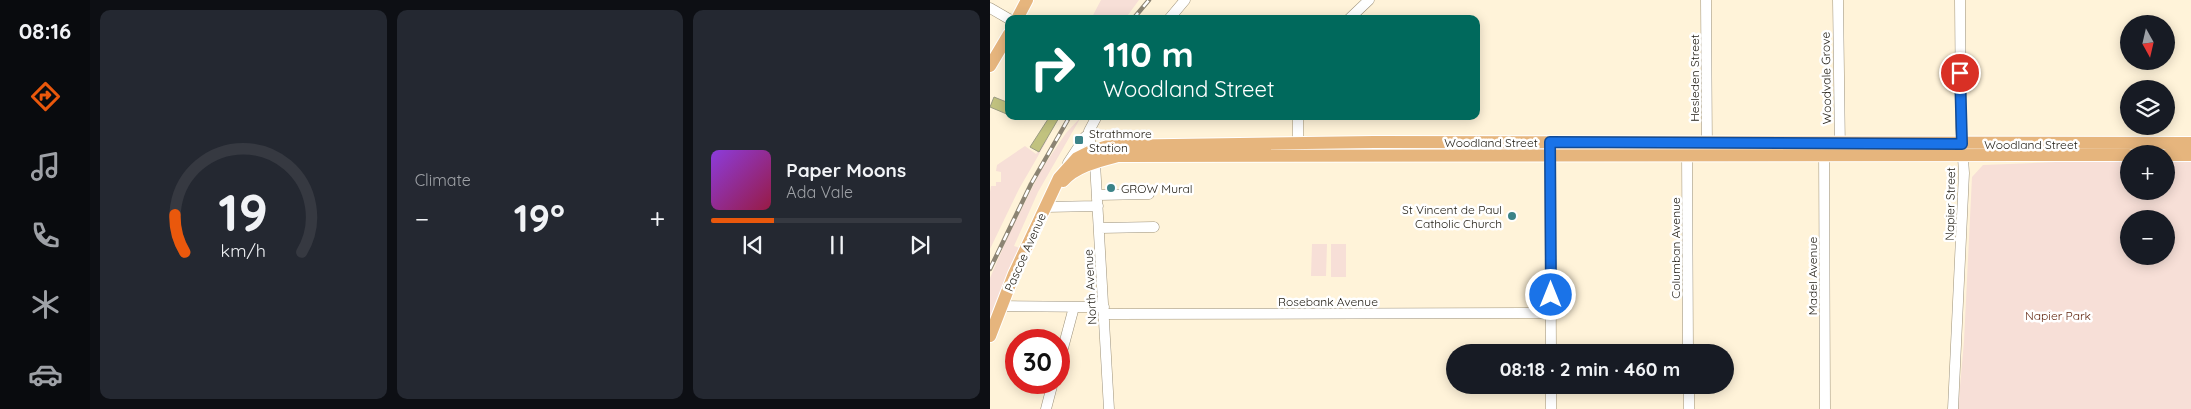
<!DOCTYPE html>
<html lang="en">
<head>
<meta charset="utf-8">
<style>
  :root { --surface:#171b24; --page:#242831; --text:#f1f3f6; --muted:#9ea1a6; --line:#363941; --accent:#ea580c }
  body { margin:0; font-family:Quicksand,sans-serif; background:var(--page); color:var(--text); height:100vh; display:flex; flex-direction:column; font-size:19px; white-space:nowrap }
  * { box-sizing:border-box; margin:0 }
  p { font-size:16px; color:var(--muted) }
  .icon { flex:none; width:28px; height:28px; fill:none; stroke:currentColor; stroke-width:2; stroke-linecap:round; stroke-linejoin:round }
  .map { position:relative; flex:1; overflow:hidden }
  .side { display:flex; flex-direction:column; gap:10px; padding:10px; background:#0d0f14; width:900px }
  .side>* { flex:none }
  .banner { position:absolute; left:15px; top:15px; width:475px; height:105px; border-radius:10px; box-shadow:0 2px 12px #0003; background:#00695c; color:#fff; overflow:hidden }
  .needle { width:32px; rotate:172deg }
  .controls { position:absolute; left:1130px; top:15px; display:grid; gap:10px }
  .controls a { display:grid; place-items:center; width:55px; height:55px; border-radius:50%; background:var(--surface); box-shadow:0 2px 12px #0003; font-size:25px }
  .speed { position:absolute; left:15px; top:329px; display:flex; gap:10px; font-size:25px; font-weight:700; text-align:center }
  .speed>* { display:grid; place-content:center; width:65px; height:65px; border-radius:50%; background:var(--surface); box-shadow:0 2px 12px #0003; line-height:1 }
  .speed .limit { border:8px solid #d22; background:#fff; color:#111 }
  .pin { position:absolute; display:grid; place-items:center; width:42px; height:42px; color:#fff; margin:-21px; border:2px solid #fff; border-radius:50%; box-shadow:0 1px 5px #0007 }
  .me { position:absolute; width:55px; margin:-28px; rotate:0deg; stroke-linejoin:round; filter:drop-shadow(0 0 4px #0008) }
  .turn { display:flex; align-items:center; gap:18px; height:105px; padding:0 15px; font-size:22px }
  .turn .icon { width:65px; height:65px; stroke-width:2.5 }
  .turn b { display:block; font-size:35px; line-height:42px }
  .big { font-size:38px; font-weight:800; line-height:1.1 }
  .side .card { flex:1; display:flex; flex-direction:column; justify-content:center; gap:8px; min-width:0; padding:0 18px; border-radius:10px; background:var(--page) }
  .side .dial { align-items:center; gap:0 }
  .dial svg { height:130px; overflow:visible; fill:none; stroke:var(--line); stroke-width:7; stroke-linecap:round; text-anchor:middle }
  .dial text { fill:var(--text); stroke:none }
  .song { display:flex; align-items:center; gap:15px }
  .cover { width:60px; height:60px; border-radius:8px; background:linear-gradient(135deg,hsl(270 70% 55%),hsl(340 70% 35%)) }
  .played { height:5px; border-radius:2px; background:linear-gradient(90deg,var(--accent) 25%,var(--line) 25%) }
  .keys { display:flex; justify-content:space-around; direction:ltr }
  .heat { display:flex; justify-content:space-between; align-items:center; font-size:28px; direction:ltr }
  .side .tiles { flex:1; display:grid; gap:10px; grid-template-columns:repeat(3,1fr) }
  .trip { position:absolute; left:456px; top:344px; width:288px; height:50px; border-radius:25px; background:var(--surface); box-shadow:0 2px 12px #0003; font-weight:800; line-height:50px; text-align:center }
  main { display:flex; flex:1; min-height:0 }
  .tabs { display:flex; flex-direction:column; width:90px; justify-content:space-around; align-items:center; background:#090b0e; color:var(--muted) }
  .tabs .icon { width:35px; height:35px }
  .tabs .current { color:var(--accent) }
  .tabs b { font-size:22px; color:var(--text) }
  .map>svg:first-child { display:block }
  .green { fill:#f7dfd7; fill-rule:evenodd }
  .building { fill:#c1c27f; stroke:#9a9b82 }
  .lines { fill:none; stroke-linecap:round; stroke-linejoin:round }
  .minor-casing { stroke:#9d927b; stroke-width:11 }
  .major-casing { stroke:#fff; stroke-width:14 }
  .minor { stroke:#fff; stroke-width:10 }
  .major { stroke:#e6b57d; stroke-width:12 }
  .rail-casing { stroke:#8c8473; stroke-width:4.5 }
  .rail { stroke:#fff; stroke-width:2.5; stroke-dasharray:8; stroke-linecap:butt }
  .route-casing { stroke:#114b97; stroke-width:12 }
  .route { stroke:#1a73e8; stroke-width:9 }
  .poi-dot { fill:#3b8388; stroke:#fff; stroke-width:2 }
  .labels { text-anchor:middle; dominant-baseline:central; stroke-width:5; stroke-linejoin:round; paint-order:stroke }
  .street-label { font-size:12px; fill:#1e1a11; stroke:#fff }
  .poi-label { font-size:12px; fill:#1e1a11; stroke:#fff; text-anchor:start }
  .park-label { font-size:12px; fill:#632711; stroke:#fff }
</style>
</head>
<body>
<main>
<nav class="tabs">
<b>08:16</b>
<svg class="icon current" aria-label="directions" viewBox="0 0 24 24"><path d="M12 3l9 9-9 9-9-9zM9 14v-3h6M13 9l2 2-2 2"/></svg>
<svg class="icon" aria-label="music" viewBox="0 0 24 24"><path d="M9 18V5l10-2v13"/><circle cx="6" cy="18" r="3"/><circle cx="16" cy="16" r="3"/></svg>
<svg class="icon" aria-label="phone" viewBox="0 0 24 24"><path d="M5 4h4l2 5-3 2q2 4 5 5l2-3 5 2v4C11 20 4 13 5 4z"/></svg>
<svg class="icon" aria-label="climate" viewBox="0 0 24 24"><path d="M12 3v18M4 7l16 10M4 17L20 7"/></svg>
<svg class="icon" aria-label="car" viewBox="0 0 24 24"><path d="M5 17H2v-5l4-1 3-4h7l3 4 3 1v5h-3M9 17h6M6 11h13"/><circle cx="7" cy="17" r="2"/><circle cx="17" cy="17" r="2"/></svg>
</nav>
<section class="side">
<div class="tiles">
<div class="card dial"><svg viewBox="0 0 100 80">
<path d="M14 69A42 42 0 1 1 86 69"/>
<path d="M14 69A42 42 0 0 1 8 46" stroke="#ea580c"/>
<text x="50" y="56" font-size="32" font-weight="700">19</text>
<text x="50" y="72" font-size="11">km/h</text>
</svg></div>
<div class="card"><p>Climate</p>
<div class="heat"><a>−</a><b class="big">19°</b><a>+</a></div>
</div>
<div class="card">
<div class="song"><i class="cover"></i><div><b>Paper Moons</b><p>Ada Vale</p></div></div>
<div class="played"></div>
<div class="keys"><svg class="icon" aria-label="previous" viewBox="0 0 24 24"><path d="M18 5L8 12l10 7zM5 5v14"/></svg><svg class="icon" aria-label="pause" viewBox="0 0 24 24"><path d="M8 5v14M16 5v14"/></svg><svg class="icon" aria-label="next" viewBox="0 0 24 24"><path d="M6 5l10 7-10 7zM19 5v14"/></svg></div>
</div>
</div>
</section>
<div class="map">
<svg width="1201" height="409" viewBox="0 0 1201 409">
  <rect width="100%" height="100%" fill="#fff3d9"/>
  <!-- green -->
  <path class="green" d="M111 0H149L135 19H101Z
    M91 117 48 192 24 246 30 248 0 322V278L18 236 51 170 76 133Z
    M59 137 29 189 0 249V192L1 186H6V182H11V172L6 171 7 165 35 146 46 154Z
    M1201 157V409H968L974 341 982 177 993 165 1139 159V191H1176V158ZM1139 219H1176V256H1139Z
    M322 244H337L336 276H321Z
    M341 244H356V277H341Z"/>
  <!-- building -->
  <path class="building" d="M4 97 19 103V115L0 107Z
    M60 116H70L49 152 40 147Z"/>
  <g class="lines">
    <defs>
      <path id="minor" d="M716 0 717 149
        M848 0 850 149
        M0 8 19 19
        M179 19 195 0
        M359 19 379 0
        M308 116V150
        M834 143 835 409
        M560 149 561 352
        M697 149 698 352
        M101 151 99 131 107 116
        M78 163 95 137 99 134
        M105 163 119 409
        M108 195 159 194
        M55 207 108 206
        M110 228 164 227
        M11 306 114 307
        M115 314 561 313
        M69 363 84 307
        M561 385V409
        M699 385V409
        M56 409 63 382
        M963 409 974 173 971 128 970 0"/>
      <path id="major" d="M27 19 37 0
        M0 66 19 34
        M1176 155H1201
        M73 181C86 166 109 161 128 156L1139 155
        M0 336 24 274 69 178 87 158 101 151 118 146 384 142 1201 143"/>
    </defs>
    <!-- minor casing -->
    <use href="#minor" class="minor-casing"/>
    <!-- major casing -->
    <use href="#major" class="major-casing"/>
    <!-- minor -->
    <use href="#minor" class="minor"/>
    <!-- major -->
    <use href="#major" class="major"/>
    <defs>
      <path id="rail" d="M143 19 159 0
        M0 269 41 184 80 116"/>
    </defs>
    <!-- rail casing -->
    <use href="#rail" class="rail-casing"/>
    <!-- rail -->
    <use href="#rail" class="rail"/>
  </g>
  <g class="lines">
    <defs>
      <path id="route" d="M561 295 560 142 972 144 970 73"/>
    </defs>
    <!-- route casing -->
    <use href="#route" class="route-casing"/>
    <!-- route -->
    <use href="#route" class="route"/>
  </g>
  <!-- markers -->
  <g class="poi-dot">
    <rect x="84" y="135" width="10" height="10" rx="2.5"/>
    <circle cx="121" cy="188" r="5"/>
    <circle cx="522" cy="216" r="5"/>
  </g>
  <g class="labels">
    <!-- street labels -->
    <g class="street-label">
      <text transform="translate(704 78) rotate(-90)">Hesleden Street</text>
      <text transform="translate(836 78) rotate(-91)">Woodvale Grove</text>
      <text x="501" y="142">Woodland Street</text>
      <text x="1041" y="144">Woodland Street</text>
      <text transform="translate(960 204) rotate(-89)">Napier Street</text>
      <text transform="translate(685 248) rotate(-90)">Columban Avenue</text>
      <text transform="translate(35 252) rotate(-66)">Pascoe Avenue</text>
      <text transform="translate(822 276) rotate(-90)">Madel Avenue</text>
      <text transform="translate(100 287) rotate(-93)">North Avenue</text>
      <text x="338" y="301">Rosebank Avenue</text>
    </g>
    <!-- poi labels -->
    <g class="poi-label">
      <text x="99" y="133">Strathmore<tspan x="99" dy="14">Station</tspan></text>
      <text x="131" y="188">GROW Mural</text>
      <text x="512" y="209" text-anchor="end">St Vincent de Paul<tspan x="512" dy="14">Catholic Church</tspan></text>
    </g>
    <!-- park labels -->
    <g class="park-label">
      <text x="1068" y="315">Napier Park</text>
    </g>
  </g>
</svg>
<div class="controls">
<a><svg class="needle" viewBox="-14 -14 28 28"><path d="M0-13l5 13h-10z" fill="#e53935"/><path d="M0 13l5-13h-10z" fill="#9ea1a6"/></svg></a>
<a><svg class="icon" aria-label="layers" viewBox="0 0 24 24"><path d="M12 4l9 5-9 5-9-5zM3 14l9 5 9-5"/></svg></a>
<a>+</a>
<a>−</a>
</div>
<div class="speed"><div class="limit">30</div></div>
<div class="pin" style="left:970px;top:73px;background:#d93025"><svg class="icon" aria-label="arrive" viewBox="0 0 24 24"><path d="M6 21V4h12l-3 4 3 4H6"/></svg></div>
<svg class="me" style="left:561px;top:295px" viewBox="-20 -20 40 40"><circle r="17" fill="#1a73e8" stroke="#fff" stroke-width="3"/><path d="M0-11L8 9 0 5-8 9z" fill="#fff"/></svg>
<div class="trip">08:18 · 2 min · 460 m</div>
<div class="banner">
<div class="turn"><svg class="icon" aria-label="right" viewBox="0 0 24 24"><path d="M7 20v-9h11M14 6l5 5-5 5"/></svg><div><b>110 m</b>Woodland Street</div></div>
</div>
</div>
</main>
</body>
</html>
